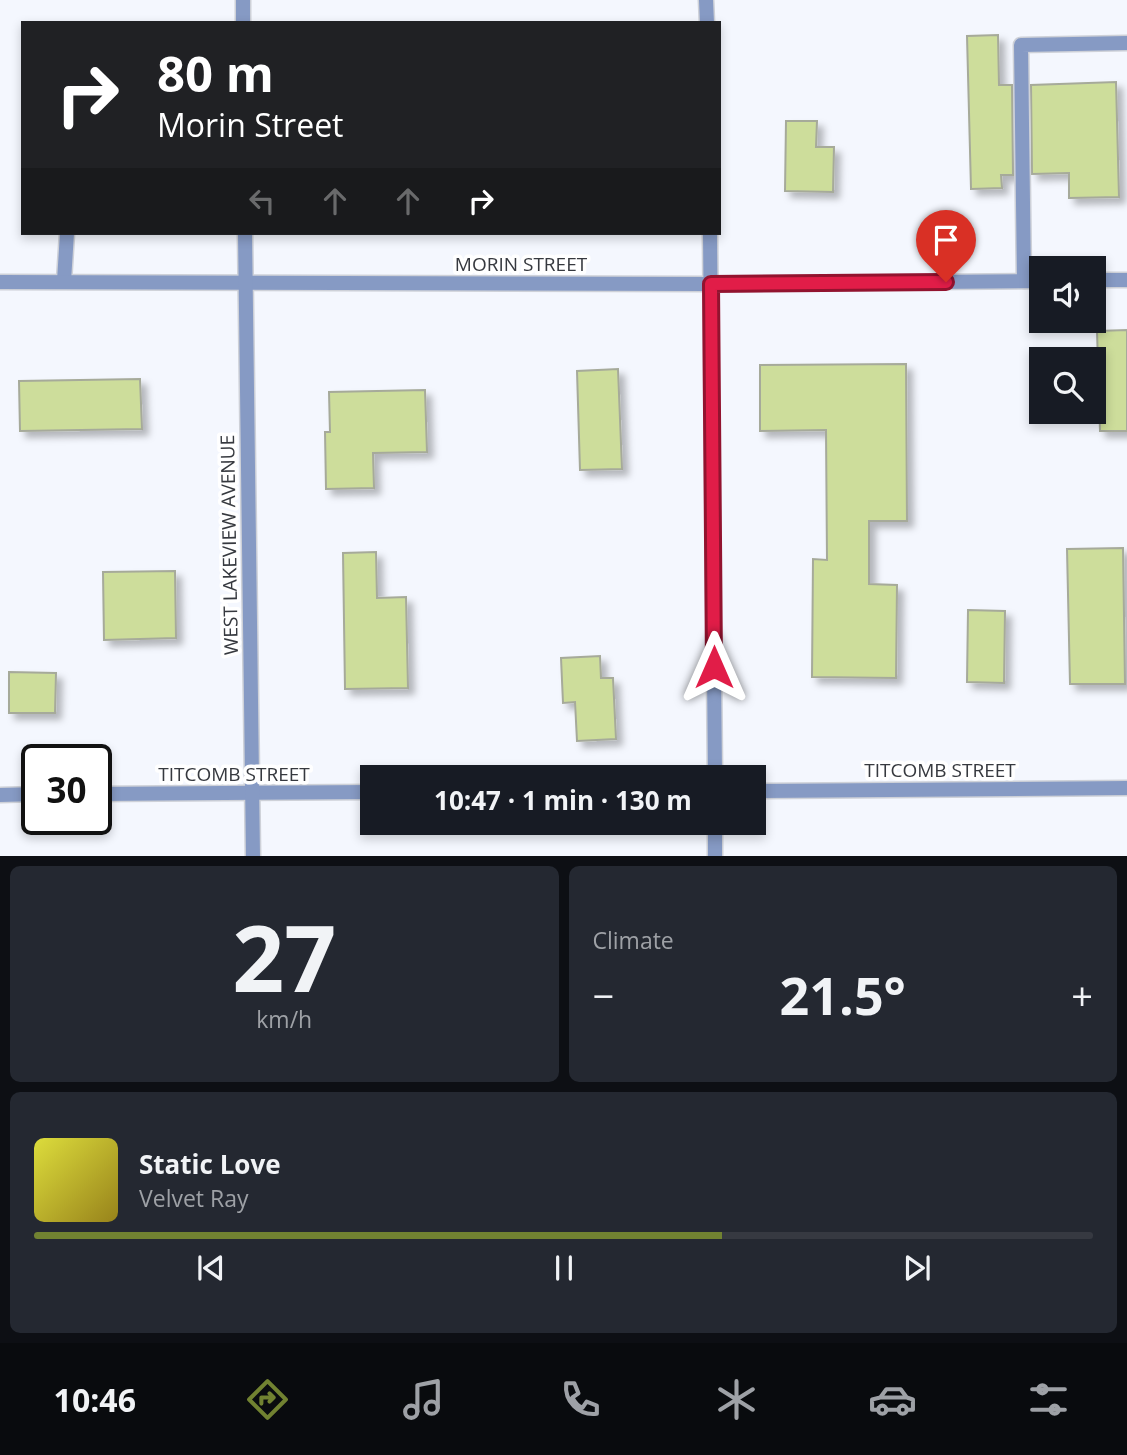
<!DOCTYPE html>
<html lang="en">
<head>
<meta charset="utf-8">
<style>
  :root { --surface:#171b24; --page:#242831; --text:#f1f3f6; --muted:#9ea1a6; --line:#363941; --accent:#718231 }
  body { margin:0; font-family:"Open Sans",sans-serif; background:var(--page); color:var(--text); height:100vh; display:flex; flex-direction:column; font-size:26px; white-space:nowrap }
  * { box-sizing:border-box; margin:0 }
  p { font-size:23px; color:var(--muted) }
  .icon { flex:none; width:38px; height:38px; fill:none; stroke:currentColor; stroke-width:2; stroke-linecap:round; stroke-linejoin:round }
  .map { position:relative; height:856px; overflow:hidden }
  .side { display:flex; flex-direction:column; gap:10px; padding:10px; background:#0d0f14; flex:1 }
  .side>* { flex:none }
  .top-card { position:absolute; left:21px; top:21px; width:700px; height:214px; border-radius:0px; box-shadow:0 4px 10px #0003; background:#202124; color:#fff; overflow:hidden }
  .tools { position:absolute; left:1029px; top:256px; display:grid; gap:14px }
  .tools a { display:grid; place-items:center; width:77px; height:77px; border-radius:0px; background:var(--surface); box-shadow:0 4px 10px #0003; font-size:35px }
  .speed { position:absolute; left:21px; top:744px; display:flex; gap:14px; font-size:35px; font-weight:700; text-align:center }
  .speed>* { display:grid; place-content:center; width:91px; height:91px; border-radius:50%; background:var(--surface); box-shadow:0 4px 10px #0003; line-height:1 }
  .speed .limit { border:4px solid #111; border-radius:10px; background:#fff; color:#111 }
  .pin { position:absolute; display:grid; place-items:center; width:60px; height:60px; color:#fff; margin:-72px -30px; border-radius:50% 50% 50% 0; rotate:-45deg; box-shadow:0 0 7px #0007 }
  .pin .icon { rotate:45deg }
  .me { position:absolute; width:77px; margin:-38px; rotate:0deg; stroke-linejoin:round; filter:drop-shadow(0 0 5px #0008) }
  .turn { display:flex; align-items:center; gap:24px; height:147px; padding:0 21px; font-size:32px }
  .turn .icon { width:91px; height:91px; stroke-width:2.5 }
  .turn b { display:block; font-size:49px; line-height:60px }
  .lanes { display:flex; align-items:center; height:66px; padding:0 21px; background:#0003; justify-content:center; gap:35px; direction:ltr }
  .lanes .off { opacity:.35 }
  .big { font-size:52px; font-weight:700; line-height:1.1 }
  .side .widget { flex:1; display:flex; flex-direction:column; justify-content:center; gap:10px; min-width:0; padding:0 24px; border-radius:10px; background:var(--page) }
  .side .dial { align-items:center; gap:0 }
  .dial b { font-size:91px; line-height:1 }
  .song { display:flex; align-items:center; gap:21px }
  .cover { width:84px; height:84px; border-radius:10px; background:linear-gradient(135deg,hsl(60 70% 55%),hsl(50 70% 35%)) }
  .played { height:7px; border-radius:4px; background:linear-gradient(90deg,var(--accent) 65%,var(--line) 65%) }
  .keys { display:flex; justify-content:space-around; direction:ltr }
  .heat { display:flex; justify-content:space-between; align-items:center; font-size:38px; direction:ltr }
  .side .tiles { flex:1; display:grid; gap:10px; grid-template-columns:1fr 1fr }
  .widget:last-child { grid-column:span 2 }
  .trip { position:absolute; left:360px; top:765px; width:406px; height:70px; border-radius:0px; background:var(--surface); box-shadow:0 4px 10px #0003; font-weight:700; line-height:70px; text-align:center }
  .menu { display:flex; height:112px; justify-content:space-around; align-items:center; background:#090b0e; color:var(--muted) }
  .menu .icon { width:49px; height:49px }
  .menu .current { color:var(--accent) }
  .menu b { font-size:32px; color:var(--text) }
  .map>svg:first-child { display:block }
  .building { fill:#cddd9b; stroke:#a6aa9a; stroke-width:2; filter:url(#shadow) }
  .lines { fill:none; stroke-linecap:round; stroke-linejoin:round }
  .service-casing { stroke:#ced1d8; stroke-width:17 }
  .minor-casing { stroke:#ced1d8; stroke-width:17 }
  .tertiary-casing { stroke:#ced1d8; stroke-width:17 }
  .service { stroke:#869ac4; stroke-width:14 }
  .minor { stroke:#869ac4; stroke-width:14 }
  .tertiary { stroke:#869ac4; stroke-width:14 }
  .route-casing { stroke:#92132f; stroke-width:18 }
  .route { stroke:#e11d48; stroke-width:12 }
  .labels { text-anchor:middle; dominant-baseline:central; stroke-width:7; stroke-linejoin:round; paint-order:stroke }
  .street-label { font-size:19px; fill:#36393f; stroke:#fff }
</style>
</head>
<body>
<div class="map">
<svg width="1127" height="857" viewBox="0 0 1127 857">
  <defs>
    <filter id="shadow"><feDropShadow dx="6" dy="6" stdDeviation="3.5" flood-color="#0004"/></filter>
  </defs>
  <rect width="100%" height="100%" fill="#f4f7fe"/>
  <!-- building -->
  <path class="building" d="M998 35 999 85H1012L1013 175H1001L1002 188 971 189 967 36Z
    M1116 82 1119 197 1069 198V173L1032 174 1031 85Z
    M786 121H817L816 147H834L833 192 785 191Z
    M1127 330V431H1100L1097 331Z
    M906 364 907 521H869V584L897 585 896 678 812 677 813 559 827 560 826 430 760 431V365Z
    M618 369 622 469 580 470 577 371Z
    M140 379 142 429 20 431 19 381Z
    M425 390 427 452 373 453 374 488 326 489 325 432H330L329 392Z
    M1123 548 1125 684H1070L1067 549Z
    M376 552 377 598 406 597 408 688 345 689 343 553Z
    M175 571 176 638 104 640 103 572Z
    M968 610 1005 611 1004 683 967 682Z
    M600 656 601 678H613L616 739 577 741 575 702 563 703 561 658Z
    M9 672 56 673 55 713H9Z"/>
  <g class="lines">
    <defs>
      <path id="service" d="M64 281 67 233
        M1024 281 1021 45 1127 43"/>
      <path id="minor" d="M706 0 707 23
        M710 233 715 777
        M1094 280H1127
        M0 282 711 284 1041 281
        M754 791 1127 788
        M96 794 373 792
        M0 795 37 794
        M715 822V857"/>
      <path id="tertiary" d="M243 0V23
        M245 233 253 857"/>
    </defs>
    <!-- service casing -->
    <use href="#service" class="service-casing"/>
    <!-- minor casing -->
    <use href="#minor" class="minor-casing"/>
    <!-- tertiary casing -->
    <use href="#tertiary" class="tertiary-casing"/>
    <!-- service -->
    <use href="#service" class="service"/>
    <!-- minor -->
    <use href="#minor" class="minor"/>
    <!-- tertiary -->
    <use href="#tertiary" class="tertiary"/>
  </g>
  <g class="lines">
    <defs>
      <path id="route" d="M714 667 711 284 946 282"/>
    </defs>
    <!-- route casing -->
    <use href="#route" class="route-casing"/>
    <!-- route -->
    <use href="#route" class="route"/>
  </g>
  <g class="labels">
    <!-- street labels -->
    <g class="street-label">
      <text x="521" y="264">MORIN STREET</text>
      <text transform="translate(229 545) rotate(-91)">WEST LAKEVIEW AVENUE</text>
      <text x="940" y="770">TITCOMB STREET</text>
      <text x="234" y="774">TITCOMB STREET</text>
    </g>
  </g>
</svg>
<div class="tools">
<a><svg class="icon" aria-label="sound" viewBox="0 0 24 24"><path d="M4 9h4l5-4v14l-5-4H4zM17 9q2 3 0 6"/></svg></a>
<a><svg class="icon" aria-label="search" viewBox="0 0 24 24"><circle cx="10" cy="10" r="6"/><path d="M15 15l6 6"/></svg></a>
</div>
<div class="speed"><div class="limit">30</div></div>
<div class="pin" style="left:946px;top:282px;background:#d93025"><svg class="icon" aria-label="arrive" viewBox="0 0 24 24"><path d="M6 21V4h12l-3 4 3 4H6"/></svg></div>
<svg class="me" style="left:714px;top:667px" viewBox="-20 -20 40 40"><path d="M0-17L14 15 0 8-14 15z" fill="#e11d48" stroke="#fff" stroke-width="4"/></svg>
<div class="trip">10:47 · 1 min · 130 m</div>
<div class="top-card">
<div class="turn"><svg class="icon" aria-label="right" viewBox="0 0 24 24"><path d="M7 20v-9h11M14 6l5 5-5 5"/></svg><div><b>80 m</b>Morin Street</div></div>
<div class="lanes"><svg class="icon off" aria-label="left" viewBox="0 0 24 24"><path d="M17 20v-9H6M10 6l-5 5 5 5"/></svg><svg class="icon off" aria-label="ahead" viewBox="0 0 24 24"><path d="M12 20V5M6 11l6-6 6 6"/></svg><svg class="icon off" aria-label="ahead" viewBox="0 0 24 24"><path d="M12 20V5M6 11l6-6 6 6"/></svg><svg class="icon" aria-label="right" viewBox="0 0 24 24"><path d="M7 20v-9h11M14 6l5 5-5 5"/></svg></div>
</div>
</div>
<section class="side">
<div class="tiles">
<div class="widget dial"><b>27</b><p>km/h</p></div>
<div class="widget"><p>Climate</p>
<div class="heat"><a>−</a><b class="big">21.5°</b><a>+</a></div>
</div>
<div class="widget">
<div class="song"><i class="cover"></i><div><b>Static Love</b><p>Velvet Ray</p></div></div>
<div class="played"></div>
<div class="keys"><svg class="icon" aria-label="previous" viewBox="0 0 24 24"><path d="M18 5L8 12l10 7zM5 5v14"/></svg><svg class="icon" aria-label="pause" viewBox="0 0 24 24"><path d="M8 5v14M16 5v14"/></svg><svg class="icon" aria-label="next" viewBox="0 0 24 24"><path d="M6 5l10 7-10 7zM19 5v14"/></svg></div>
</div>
</div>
</section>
<nav class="menu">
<b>10:46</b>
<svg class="icon current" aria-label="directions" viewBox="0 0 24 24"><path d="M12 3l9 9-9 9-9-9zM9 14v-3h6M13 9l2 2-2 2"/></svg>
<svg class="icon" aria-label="music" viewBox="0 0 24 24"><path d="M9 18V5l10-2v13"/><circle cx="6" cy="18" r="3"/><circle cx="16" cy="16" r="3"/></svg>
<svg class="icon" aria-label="phone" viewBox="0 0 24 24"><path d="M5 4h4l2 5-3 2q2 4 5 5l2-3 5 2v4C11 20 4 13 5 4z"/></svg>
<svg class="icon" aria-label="climate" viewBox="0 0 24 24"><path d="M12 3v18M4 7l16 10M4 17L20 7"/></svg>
<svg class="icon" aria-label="car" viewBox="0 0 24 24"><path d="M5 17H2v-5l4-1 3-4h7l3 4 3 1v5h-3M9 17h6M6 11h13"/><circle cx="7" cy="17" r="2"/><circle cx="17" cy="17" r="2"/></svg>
<svg class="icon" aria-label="filters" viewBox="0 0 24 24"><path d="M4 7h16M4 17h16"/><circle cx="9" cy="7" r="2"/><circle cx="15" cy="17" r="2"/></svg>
</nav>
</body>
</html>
